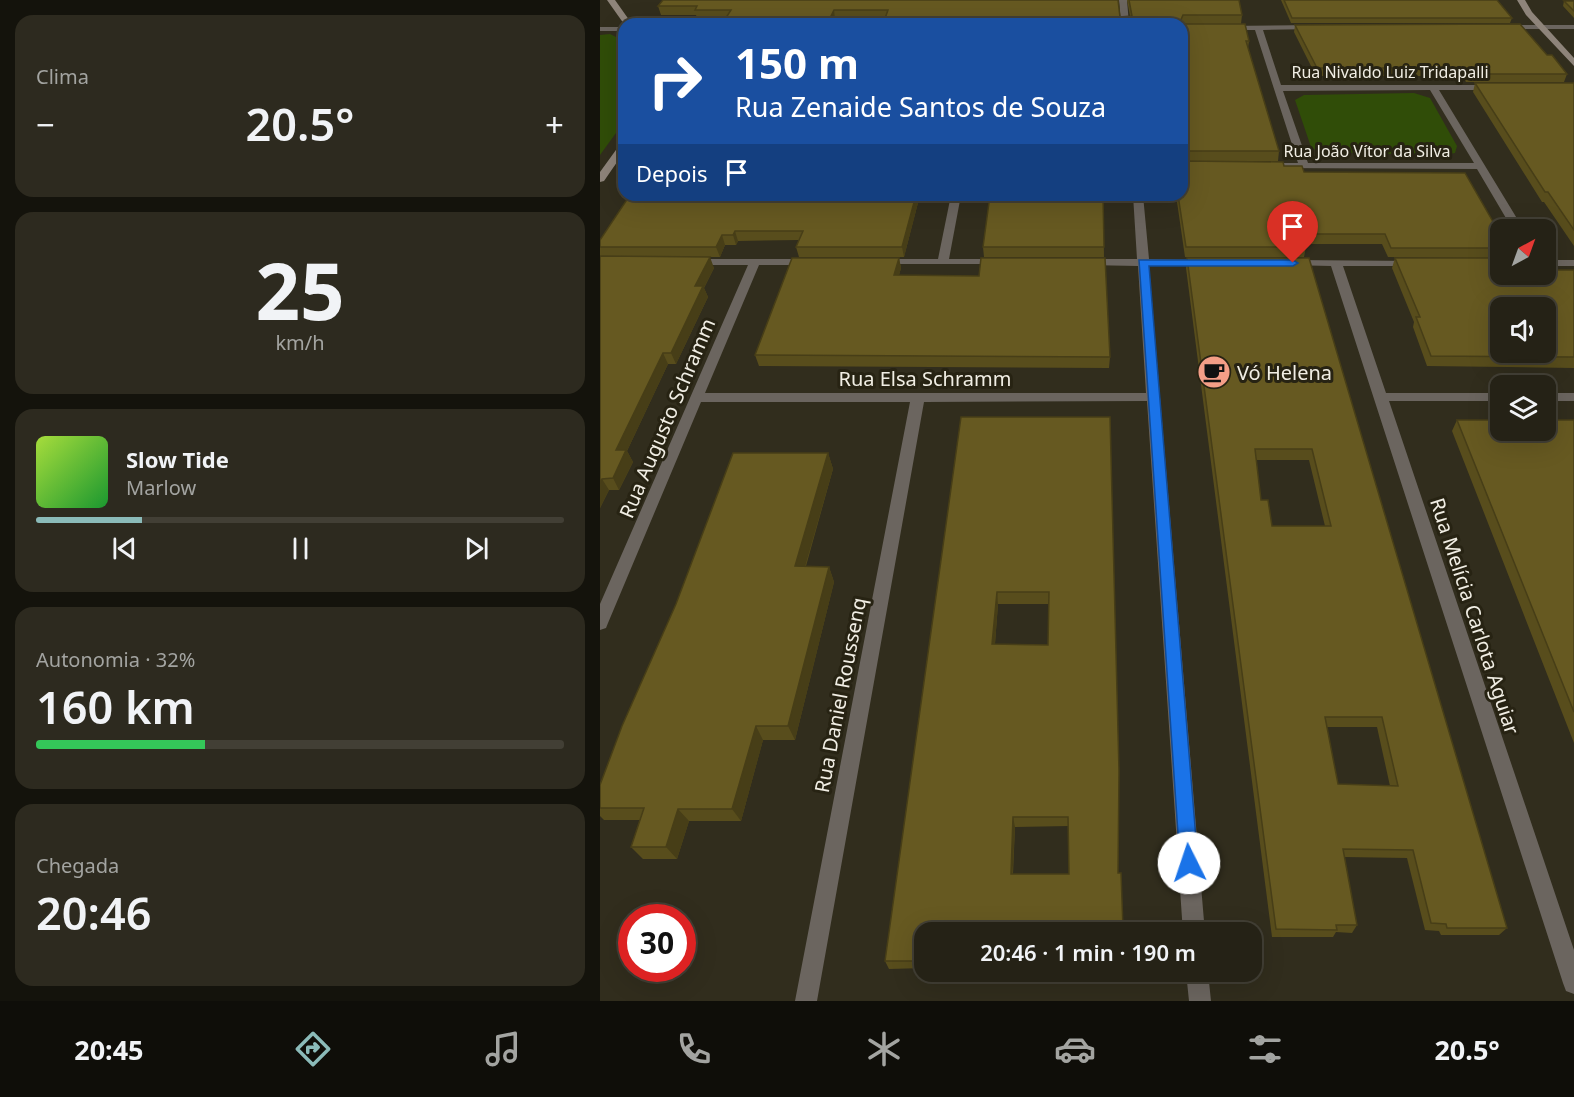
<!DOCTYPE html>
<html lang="pt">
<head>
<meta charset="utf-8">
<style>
  :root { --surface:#252216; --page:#2d2a1f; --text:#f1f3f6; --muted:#a3a4a1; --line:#423f35; --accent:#8bbbb9 }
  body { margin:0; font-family:"Noto Sans",sans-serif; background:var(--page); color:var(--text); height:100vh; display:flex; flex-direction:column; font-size:22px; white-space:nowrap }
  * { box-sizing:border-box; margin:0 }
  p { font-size:20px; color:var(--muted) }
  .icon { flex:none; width:33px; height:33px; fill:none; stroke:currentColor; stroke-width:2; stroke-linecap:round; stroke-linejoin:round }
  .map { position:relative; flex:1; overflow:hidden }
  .sheet { display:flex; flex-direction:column; gap:15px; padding:15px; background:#14130c; width:600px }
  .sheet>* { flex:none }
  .guide { position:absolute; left:18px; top:18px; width:570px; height:183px; border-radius:18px; box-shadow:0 6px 24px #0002,0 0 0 2px var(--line); background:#1a4fa0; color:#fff; overflow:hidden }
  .needle { width:39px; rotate:41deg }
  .fabs { position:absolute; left:890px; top:219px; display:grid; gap:12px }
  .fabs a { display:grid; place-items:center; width:66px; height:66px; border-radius:12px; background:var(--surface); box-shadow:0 6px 24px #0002,0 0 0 2px var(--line); font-size:30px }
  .speed { position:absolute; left:18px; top:904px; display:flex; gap:12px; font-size:30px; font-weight:700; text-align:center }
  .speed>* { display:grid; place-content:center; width:78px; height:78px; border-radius:50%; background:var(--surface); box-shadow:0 6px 24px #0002,0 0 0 2px var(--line); line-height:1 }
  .speed .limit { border:9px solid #d22; background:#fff; color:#111 }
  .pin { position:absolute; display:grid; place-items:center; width:51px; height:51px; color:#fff; margin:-62px -26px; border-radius:50% 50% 50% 0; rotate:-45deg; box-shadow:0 0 6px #0007 }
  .pin .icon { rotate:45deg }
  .me { position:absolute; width:66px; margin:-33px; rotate:356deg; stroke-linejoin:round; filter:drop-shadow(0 0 4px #0008) }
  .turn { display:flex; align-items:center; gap:21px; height:126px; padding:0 18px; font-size:27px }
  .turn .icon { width:78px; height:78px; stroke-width:2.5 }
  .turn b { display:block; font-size:42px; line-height:51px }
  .then { display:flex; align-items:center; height:57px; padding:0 18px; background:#0003; gap:12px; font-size:22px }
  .big { font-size:45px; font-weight:600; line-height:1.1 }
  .sheet .tile { flex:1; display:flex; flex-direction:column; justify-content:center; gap:9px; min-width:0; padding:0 21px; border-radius:18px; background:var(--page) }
  .sheet .dial { align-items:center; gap:0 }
  .dial b { font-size:78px; line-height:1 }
  .song { display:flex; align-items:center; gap:18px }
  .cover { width:72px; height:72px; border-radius:9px; background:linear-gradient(135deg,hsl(80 70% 55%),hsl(130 70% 35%)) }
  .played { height:6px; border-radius:3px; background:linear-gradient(90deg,var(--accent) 20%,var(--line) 20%) }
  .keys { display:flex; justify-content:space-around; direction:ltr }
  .heat { display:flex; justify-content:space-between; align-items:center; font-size:33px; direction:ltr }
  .charge { height:9px; border-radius:4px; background:linear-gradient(90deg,#34c759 32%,var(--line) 0) }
  .trip { position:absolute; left:314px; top:922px; width:348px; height:60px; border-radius:18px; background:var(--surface); box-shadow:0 6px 24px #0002,0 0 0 2px var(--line); font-weight:600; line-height:60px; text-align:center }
  .tabs { display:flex; height:96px; justify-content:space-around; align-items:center; background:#0f0e09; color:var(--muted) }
  .tabs .icon { width:42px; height:42px }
  .tabs .current { color:var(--accent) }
  .tabs b { font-size:27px; color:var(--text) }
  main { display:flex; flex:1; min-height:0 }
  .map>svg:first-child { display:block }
  .green { fill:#304d08 }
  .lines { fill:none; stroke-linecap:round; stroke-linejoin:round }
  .street { fill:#6b655f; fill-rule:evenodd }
  .secondary { fill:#8e847a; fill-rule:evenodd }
  .wall { fill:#584d1c; fill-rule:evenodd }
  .shaded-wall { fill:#473e17 }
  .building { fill:#665921; stroke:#473e17; stroke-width:1.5; fill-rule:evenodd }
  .route { fill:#1a73e8; stroke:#114b97; stroke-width:1.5 }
  .labels { text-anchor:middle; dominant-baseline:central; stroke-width:6; stroke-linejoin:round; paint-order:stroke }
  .far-street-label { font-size:16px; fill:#f1eee4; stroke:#272313 }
  .poi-label { font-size:20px; fill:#f1eee4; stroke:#272313; text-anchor:start }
  .street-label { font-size:20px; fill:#f1eee4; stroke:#272313 }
</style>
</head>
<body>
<main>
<section class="sheet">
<div class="tile"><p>Clima</p>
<div class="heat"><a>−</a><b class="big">20.5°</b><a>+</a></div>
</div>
<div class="tile dial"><b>25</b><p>km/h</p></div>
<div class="tile">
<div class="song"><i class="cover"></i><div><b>Slow Tide</b><p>Marlow</p></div></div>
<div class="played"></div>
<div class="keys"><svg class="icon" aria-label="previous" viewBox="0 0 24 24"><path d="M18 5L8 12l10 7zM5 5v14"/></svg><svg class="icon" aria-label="pause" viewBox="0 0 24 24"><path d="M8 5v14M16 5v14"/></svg><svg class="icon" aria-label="next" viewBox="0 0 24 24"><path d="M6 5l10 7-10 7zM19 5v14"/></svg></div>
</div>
<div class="tile"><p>Autonomia · 32%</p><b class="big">160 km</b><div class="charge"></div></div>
<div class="tile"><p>Chegada</p><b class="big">20:46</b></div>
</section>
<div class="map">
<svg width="974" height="1001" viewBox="0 0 974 1001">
  <rect width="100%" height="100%" fill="#312d1d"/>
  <!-- green -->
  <path class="green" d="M10 34 24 41V122L0 155V35Z
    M814 93 830 98 857 146 855 153 843 155 718 152 711 147 695 100 704 95Z"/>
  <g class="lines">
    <!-- street -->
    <path class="street" d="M519 0H527L529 24H521Z
      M717 25V29H714L663 30 681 85H897L898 87 894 90H839L924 230H913L877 169 674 168 673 166 678 163H698L655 30H627L623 28 627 26ZM830 90 874 163H708L683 91Z
      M903 25H974V29H900L899 27Z
      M0 27H24V31H0Z
      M351 195H361L349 259H399L405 262 403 264H275L273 262 279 259H338Z
      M533 195H543L549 259 606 260 612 263 606 266H549L605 933H583L547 401 324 402 217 1001H195L310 402H101L8 623 6 628 0 630V604L148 265H93L87 262 93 259H210L216 262 210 265H159L105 393H546L538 266 486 265 480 262 486 259H537Z
      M690 260 817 261 819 263 813 266H743L786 393H900V401H789L974 950V994L966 991 963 983 731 266 686 265 684 263Z
      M945 260H974V266H945Z
      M945 393H974V401H945Z
      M586 972H608L611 1001H589Z"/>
    <!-- secondary -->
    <path class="secondary" d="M7 0H15L32 24H24Z
      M917 0H925L932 12 974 58V66L926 15Z
      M24 142V152L4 181 0 182V172L21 143Z"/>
  </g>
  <!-- wall -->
  <path class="wall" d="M63 0 520 17 530 16 527 0H639L642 15 641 24 649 41 648 48 679 151 678 161H582V24L285 18 235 19 233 24H122L125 18H97L96 15H61L58 6Z
    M681 0H897L912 18 910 23H691Z
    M964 1H974V18L963 6Z
    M695 25 947 55 967 74 964 82H866L862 76H716L694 32Z
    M875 83H974V246L944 202H942L873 92Z
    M684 166 900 234V274L974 270V368L827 366 813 327 814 322 792 268 795 258H895L788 257 782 244H705L706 247 704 257H585L576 195H582Z
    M320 195 304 257H199L196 247 199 240 138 241 136 245H125L120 257H108L114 268 104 288 108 297 76 364H68L27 451 33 462 19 490H9L0 508V240Z
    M503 195 504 257H384L383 247Z
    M299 258 301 268 299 275 510 357 509 368 159 366 155 355Z
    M587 258H709L907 928 899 935H841L839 931 825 930 807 858 744 857 757 925 752 933 736 932 733 937H672L586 268ZM656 460H709L725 526H672L661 500ZM727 727H777L790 786 738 784Z
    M361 417H510L518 873 523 928V933H324V968L289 969 285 961ZM398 604H449L448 645 395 644ZM469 826V874H413L415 827Z
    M857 420H974V743L852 431Z
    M228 453 233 469 206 566 229 567 234 582 195 740H163L141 821H89L77 859H43L31 847 40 820H4L0 816V785Z"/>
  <!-- shaded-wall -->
  <path class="shaded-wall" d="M234 10 235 19 233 24H227Z
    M316 195H320L304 257 302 247Z
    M135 231 138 241 136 245 133 235Z
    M122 235 125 245 120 257 116 247Z
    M110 257 114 268 104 288 108 297 76 364 71 353 95 286Z
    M299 258 301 268 296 286 294 275Z
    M63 353 68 364 27 451 33 462 19 490 13 478 16 450Z
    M228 453 233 469 201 581 195 566Z
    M2 479 9 490 0 508V483Z
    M229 567 234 582 195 740 188 726Z
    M397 592 398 604 394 656 392 644Z
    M156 726 163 740 141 821 132 809Z
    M78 809 89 821 77 859 66 847Z
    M413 817 415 827 412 883 411 874Z"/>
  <!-- building -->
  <path class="building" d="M63 0H518L520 17 532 16 529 0H639L642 15H583L580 22 583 24H645L649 41H646L679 151H583L582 156V24H283L288 10H234L227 24H122L131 10H95L97 6H58Z
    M684 0H897L912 18H692Z
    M964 1H974V11Z
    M920 24 947 55H952L967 74H868L864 68H717L695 25Z
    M875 83H974V230L948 192H945Z
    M582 161 683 162 684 166H702L704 172 865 173 900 234V248H791L785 234H702L706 247H586L578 195H582Z
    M30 195H316L302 247H196L203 231H135L133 235H122L116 247H0V240Z
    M390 195H503L504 247H383Z
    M0 256 110 257 95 286H103L71 353H63L16 450H26L13 478 2 479 0 483Z
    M192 258H299L294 275 379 276 381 258H505L510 357 155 355Z
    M587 258H709L907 928H847L846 924 831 923 813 850 743 849 757 925H736L737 930 676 929ZM655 449H712L731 526H672L668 500H661ZM725 717H782L798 786 738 784Z
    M795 258H900V274H945V270H974V357L831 356 816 317H820ZM900 308H945V352H900Z
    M361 417H510L519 771 518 873H521L523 928 408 929V933H324V961H285ZM397 592H449L448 645 392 644ZM413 817H468L469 874H411Z
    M857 420H900V430H945V420H974V712Z
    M133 453H228L195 566 229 567 188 726H156L132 809H78L66 847H31L44 808H0V785L22 726 76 604Z"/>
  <!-- route -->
  <path class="route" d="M539 260H693L698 263 693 266H549L598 863 595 870 589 872 582 870 580 863Z"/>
  <!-- icons -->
  <defs>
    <symbol id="cafe-disc" viewBox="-11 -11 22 22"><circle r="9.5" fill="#f49e87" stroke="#272313"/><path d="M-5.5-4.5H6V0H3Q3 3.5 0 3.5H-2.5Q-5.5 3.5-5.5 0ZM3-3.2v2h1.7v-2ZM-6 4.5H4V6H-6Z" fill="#111"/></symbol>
  </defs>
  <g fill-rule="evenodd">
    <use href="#cafe-disc" x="595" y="353" width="38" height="38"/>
  </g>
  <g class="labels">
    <!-- far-street labels -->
    <g class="far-street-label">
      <text x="790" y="72">Rua Nivaldo Luiz Tridapalli</text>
      <text x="767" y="151">Rua João Vítor da Silva</text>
    </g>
    <!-- poi labels -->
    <g class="poi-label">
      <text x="637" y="372">Vó Helena</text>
    </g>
    <!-- street labels -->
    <g class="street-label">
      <text x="325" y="378">Rua Elsa Schramm</text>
      <text transform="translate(67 418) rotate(-67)">Rua Augusto Schramm</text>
      <text transform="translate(875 616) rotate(72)">Rua Melícia Carlota Aguiar</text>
      <text transform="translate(240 695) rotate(-79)">Rua Daniel Roussenq</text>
    </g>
  </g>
</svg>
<div class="fabs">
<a><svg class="needle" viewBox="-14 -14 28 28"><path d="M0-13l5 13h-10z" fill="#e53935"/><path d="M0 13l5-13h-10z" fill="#a3a4a1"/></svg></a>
<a><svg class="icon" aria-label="sound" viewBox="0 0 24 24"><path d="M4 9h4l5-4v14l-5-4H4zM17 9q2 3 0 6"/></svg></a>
<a><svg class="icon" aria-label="layers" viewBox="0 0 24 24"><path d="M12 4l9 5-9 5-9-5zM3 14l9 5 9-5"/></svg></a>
</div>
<div class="speed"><div class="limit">30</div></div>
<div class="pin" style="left:693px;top:263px;background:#d93025"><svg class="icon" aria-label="arrive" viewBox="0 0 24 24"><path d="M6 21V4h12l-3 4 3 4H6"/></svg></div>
<svg class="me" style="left:589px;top:863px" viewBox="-20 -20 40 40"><circle r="19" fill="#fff"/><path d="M0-13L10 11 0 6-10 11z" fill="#1a73e8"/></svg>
<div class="trip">20:46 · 1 min · 190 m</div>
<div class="guide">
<div class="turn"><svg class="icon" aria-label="right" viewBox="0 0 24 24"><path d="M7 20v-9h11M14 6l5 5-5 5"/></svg><div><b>150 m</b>Rua Zenaide Santos de Souza</div></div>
<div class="then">Depois<svg class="icon" aria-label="arrive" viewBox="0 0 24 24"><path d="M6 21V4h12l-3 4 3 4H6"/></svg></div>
</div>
</div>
</main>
<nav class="tabs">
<b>20:45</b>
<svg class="icon current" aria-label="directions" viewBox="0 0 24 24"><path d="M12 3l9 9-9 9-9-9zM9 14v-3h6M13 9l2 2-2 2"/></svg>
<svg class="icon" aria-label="music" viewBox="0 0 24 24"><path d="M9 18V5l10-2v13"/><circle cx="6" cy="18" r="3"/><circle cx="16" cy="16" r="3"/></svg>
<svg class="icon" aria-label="phone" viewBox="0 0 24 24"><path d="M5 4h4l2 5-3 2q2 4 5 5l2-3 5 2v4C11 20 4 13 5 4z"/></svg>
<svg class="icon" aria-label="climate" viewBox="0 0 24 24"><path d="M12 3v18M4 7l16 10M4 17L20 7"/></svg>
<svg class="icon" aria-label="car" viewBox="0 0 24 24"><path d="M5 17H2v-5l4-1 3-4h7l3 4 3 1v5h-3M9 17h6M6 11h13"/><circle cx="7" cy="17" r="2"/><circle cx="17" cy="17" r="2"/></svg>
<svg class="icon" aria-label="filters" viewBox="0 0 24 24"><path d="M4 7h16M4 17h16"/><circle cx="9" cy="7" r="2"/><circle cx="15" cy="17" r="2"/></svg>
<b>20.5°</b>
</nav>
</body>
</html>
